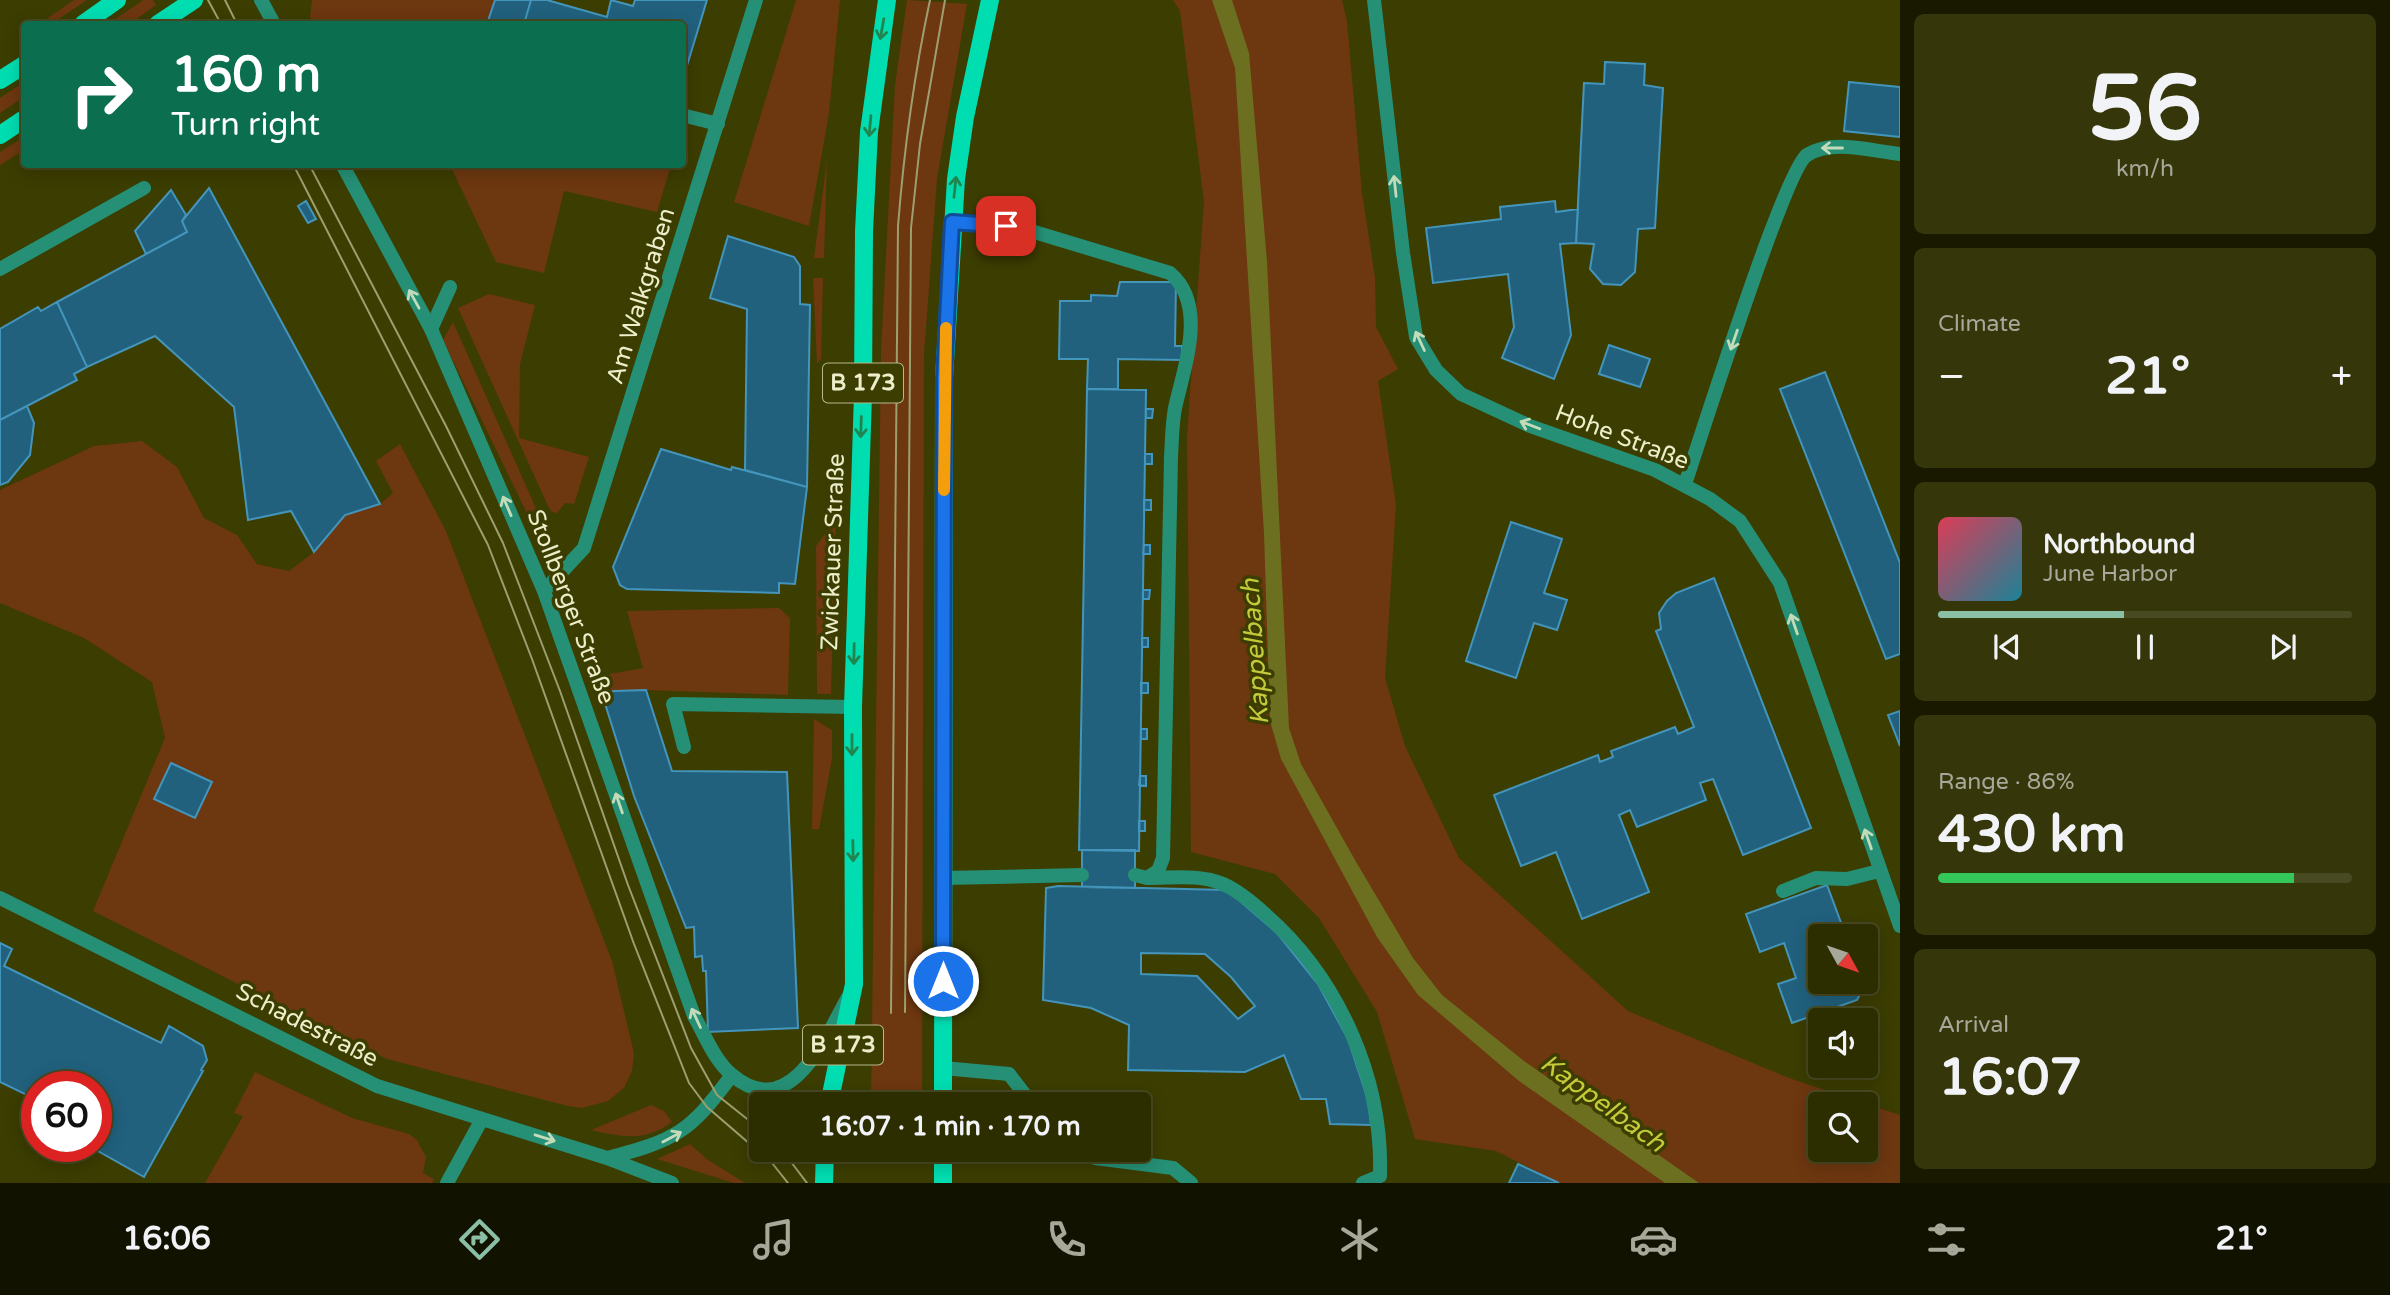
<!DOCTYPE html>
<html lang="en">
<head>
<meta charset="utf-8">
<style>
  :root { --surface:#2d2e00; --page:#35360a; --text:#f1f3f6; --muted:#a7a899; --line:#484a22; --accent:#8abfa5 }
  body { margin:0; font-family:"Varela Round",sans-serif; background:var(--page); color:var(--text); height:100vh; display:flex; flex-direction:column; font-size:26px; white-space:nowrap }
  * { box-sizing:border-box; margin:0 }
  p { font-size:23px; color:var(--muted) }
  .icon { flex:none; width:38px; height:38px; fill:none; stroke:currentColor; stroke-width:2; stroke-linecap:round; stroke-linejoin:round }
  .map { position:relative; flex:1; overflow:hidden }
  .details { display:flex; flex-direction:column; gap:14px; padding:14px; background:#191900; width:490px }
  .details>* { flex:none }
  .hud { position:absolute; left:21px; top:21px; width:665px; height:147px; border-radius:7px; box-shadow:0 4px 18px #0003,0 0 0 2px var(--line); background:#0b6e4f; color:#fff; overflow:hidden }
  .needle { width:46px; rotate:130deg }
  .buttons { position:absolute; left:1808px; top:924px; display:grid; gap:14px }
  .buttons a { display:grid; place-items:center; width:70px; height:70px; border-radius:7px; background:var(--surface); box-shadow:0 4px 18px #0003,0 0 0 2px var(--line); font-size:35px }
  .speed { position:absolute; left:21px; top:1071px; display:flex; gap:14px; font-size:35px; font-weight:700; text-align:center }
  .speed>* { display:grid; place-content:center; width:91px; height:91px; border-radius:50%; background:var(--surface); box-shadow:0 4px 18px #0003,0 0 0 2px var(--line); line-height:1 }
  .speed .limit { border:10px solid #d22; background:#fff; color:#111 }
  .pin { position:absolute; display:grid; place-items:center; width:60px; height:60px; color:#fff; margin:-30px; border-radius:14px; box-shadow:0 4px 10px #0006 }
  .me { position:absolute; width:77px; margin:-38px; rotate:0deg; stroke-linejoin:round; filter:drop-shadow(0 0 5px #0008) }
  .turn { display:flex; align-items:center; gap:24px; height:147px; padding:0 35px; font-size:32px }
  .turn .icon { width:91px; height:91px; stroke-width:2.5 }
  .turn b { display:block; font-size:49px; line-height:60px }
  .big { font-size:52px; font-weight:700; line-height:1.1 }
  .details .card { flex:1; display:flex; flex-direction:column; justify-content:center; gap:10px; min-width:0; padding:0 24px; border-radius:10px; background:var(--page) }
  .details .dial { align-items:center; gap:0 }
  .dial b { font-size:91px; line-height:1 }
  .song { display:flex; align-items:center; gap:21px }
  .cover { width:84px; height:84px; border-radius:10px; background:linear-gradient(135deg,hsl(350 70% 55%),hsl(190 70% 35%)) }
  .played { height:7px; border-radius:4px; background:linear-gradient(90deg,var(--accent) 45%,var(--line) 45%) }
  .keys { display:flex; justify-content:space-around; direction:ltr }
  .heat { display:flex; justify-content:space-between; align-items:center; font-size:38px; direction:ltr }
  .charge { height:10px; border-radius:5px; background:linear-gradient(90deg,#34c759 86%,var(--line) 0) }
  .trip { position:absolute; left:749px; top:1092px; width:402px; height:70px; border-radius:7px; background:var(--surface); box-shadow:0 4px 18px #0003,0 0 0 2px var(--line); font-weight:700; line-height:70px; text-align:center }
  .tab-bar { display:flex; height:112px; justify-content:space-around; align-items:center; background:#121200; color:var(--muted) }
  .tab-bar .icon { width:49px; height:49px }
  .tab-bar .on { color:var(--accent) }
  .tab-bar b { font-size:32px; color:var(--text) }
  main { display:flex; flex:1; min-height:0 }
  .map>svg:first-child { display:block }
  .green { fill:#6d3710; fill-rule:evenodd }
  .water { fill:#6c6f1f }
  .building { fill:#21617d; stroke:#4495bc; stroke-width:2; fill-rule:evenodd }
  .lines { fill:none; stroke-linecap:round; stroke-linejoin:round }
  .lane { stroke:#259075; stroke-width:14 }
  .street { stroke:#259075; stroke-width:14 }
  .primary { stroke:#00ddb1; stroke-width:18 }
  .tram { stroke:#9d9f6f; stroke-width:2 }
  .oneway { stroke:#218550 }
  .oneway2 { stroke:#c3dbb8 }
  .route-casing { stroke:#114b97; stroke-width:18 }
  .route { stroke:#1a73e8; stroke-width:12 }
  .slow { stroke:#f59e0b; stroke-width:12 }
  .labels { text-anchor:middle; dominant-baseline:central; stroke-width:7; stroke-linejoin:round; paint-order:stroke }
  .shield { fill:#3c3d00; stroke:#b6b98d; stroke-width:2 }
  .shield-label { font-size:23px; font-weight:bold; fill:#ebeec9 }
  .street-label { font-size:24px; fill:#ebeec9; stroke:#3c3d00 }
  .water-label { font-size:26px; font-style:italic; fill:#c4ca3a; stroke:#3c3d00 }
</style>
</head>
<body>
<main>
<div class="map">
<svg width="1900" height="1183" viewBox="0 0 1900 1183">
  <rect width="100%" height="100%" fill="#3c3d00"/>
  <!-- green -->
  <path class="green" d="M74 0H87L51 24H39Z
    M143 0H153L156 5 130 24H108Z
    M312 0H495L487 24H314L310 17Z
    M796 0H840L829 113 809 226 734 202Z
    M907 0 967 4 937 179 924 355 922 1101H871L881 350 895 85Z
    M1173 0H1342L1347 21 1362 193 1375 277 1376 327 1398 369 1378 381 1396 505 1385 678 1405 746 1459 858 1628 1011 1789 1078 1900 1115V1183H1559L1496 1151 1415 1139 1377 1012 1319 918 1275 874 1191 852 1187 435 1204 202 1180 11ZM1820 1104H1866V1150H1820Z
    M24 82V97L0 113V98Z
    M24 137V150L0 165V152Z
    M827 160 824 258H814Z
    M450 165H671L657 212 564 191 544 273 496 262Z
    M813 278H823L821 359 817 364Z
    M489 294 535 305 520 364 519 438 589 457 574 504 565 503 557 513 552 512 548 506 458 308Z
    M453 322 543 524 536 532 443 340Z
    M142 441 177 467 204 518 237 535 257 564 289 571 314 552 345 515 380 504 393 493 376 461 400 444 446 531 612 961 634 1053 632 1071 624 1088 608 1101 582 1108 568 1106 387 1059 93 911 165 738 152 682 84 638 0 603V490L94 446Z
    M836 519 831 694H817L816 546Z
    M779 608 790 618 788 695 646 690 614 691 602 694 599 676 643 668 627 611Z
    M814 719 832 730V759L819 829H812Z
    M255 1072 352 1118 409 1134 417 1140 426 1157 423 1173 434 1179 432 1183H205L243 1116 234 1113Z
    M651 1105 664 1111 672 1122C646 1142 621 1137 591 1130Z
    M690 1144 708 1160 745 1183H734L657 1159Z"/>
  <!-- water -->
  <path class="water" d="M1212 0H1232L1249 53 1267 261 1289 728 1301 764 1355 860 1413 958 1442 995 1524 1061 1699 1183H1665L1519 1081 1418 995 1377 937 1281 759 1270 721 1264 533 1235 68Z"/>
  <!-- building -->
  <path class="building" d="M495 0H531L524 24H487Z
    M531 0H547L607 17 611 0 633 6 635 0H707L682 82V24H524Z
    M1605 62 1645 64 1644 85 1663 88 1655 228 1638 229 1635 272 1621 285 1603 284 1590 269 1594 244 1576 243 1584 83 1604 84Z
    M1849 82 1900 87V137L1844 131Z
    M209 188 380 504 345 515 314 552 291 511 248 520 234 407 155 336 87 367 57 302 187 232 182 221Z
    M171 190 186 215 182 221 187 232 146 254 135 231Z
    M306 201 316 219 308 223 298 206Z
    M1555 201 1556 212 1578 209 1576 243 1560 244 1571 335 1554 379 1502 358 1514 327 1508 274 1433 283 1426 228 1501 219 1500 207Z
    M728 236 794 257 800 266V304L810 305 807 487 745 470 747 309 710 298Z
    M1120 282H1176L1175 346H1182V360L1118 359V389H1087L1088 359H1059L1060 301H1091V295L1117 296Z
    M57 302 87 367 74 374 77 380 0 420V329L38 307 41 311Z
    M1609 345 1650 359 1640 387 1599 374Z
    M1825 372 1900 563V654L1886 659 1780 389Z
    M1087 389 1146 390 1139 851 1079 850Z
    M27 406 34 423 30 455 8 482 0 485V420Z
    M1146 409H1153L1152 418H1146Z
    M661 449 731 470 732 467 807 487 795 584 779 583V593L627 589 620 585 613 567Z
    M1145 454H1152V464H1145Z
    M1144 500H1151V510H1144Z
    M1511 522 1562 539 1544 593 1567 600 1557 630 1534 623 1516 678 1466 661Z
    M1144 545H1150V554H1143Z
    M1714 578 1811 828 1743 855 1713 779 1700 783 1706 800 1637 827 1630 810 1619 815 1649 892 1582 919 1556 852 1521 866 1494 795 1598 755 1600 762 1613 757 1611 751 1675 727 1678 734 1694 727 1656 631 1661 629 1659 613 1667 601 1676 593Z
    M1143 590H1150L1149 599H1143Z
    M1142 638H1148V647H1142Z
    M1141 683H1148V693H1141Z
    M646 690 672 771 787 772 798 1028 708 1032 706 971H703L702 956 695 957 694 927 686 928 634 796 602 694 614 691Z
    M1900 711V746L1888 715Z
    M1141 729H1147V739H1141Z
    M171 763 212 782 195 818 154 799Z
    M1140 776H1146V786L1139 785Z
    M1139 821H1145V831H1139Z
    M1082 850H1135V888L1082 887Z
    M1827 885 1846 936H1820V982H1862L1864 987 1857 1000 1792 1023 1778 984 1796 978 1784 943 1760 952 1746 914Z
    M1058 886 1227 890 1277 933 1318 984 1348 1039 1368 1100 1371 1125 1330 1124 1326 1099H1301L1284 1055 1245 1072 1128 1070 1129 1025 1091 1008 1043 1000 1046 888ZM1141 953 1205 954 1231 977 1255 1006 1238 1019 1197 976 1141 974Z
    M0 943 12 949 4 966 161 1043 169 1026 203 1046 207 1060 201 1070 203 1071 144 1177 89 1146H96V1087H37V1100L0 1082Z
    M1518 1164 1559 1183H1509Z"/>
  <g class="lines">
    <!-- lane -->
    <path class="lane" d="M682 115 718 124
      M952 222 1021 228 1170 273C1208 305 1184 367 1175 408 1172 424 1172 441 1171 457L1163 858 1158 871 1147 878 1135 875
      M431 329 450 287
      M1685 484C1700 440 1785 169 1807 155 1833 139 1870 151 1900 154
      M684 747 673 704 853 707
      M943 878 1082 875
      M1149 878C1173 878 1200 874 1223 884 1239 891 1253 903 1266 915 1339 979 1383 1079 1380 1176L1363 1183
      M1783 891 1816 878 1847 879 1879 871
      M943 1068 1009 1074 1032 1104
      M1081 1150 1095 1158 1173 1168 1191 1183"/>
    <!-- street -->
    <path class="street" d="M261 0 274 24
      M1374 0 1403 253 1416 337 1436 370 1461 394 1530 426 1655 470 1710 499 1740 521 1780 583 1900 926
      M342 164 431 329 544 591 694 1016C705 1035 714 1060 732 1075 790 1124 826 1037 848 997
      M0 269 144 188
      M544 591 584 548 756 0
      M0 898 377 1086 607 1158 672 1183
      M607 1158C676 1140 689 1133 732 1075
      M447 1183 482 1119"/>
    <!-- primary -->
    <path class="primary" d="M83 24 117 0
      M158 24 194 0
      M0 80 24 65
      M0 135 24 119
      M829 1104 854 984 853 707 863 394 864 231 869 132 887 0
      M943 1104 944 378 956 179 965 117 990 0
      M824 1183 825 1150
      M943 1183V1150"/>
    <!-- tram -->
    <path class="tram" d="M208 0 221 24
      M225 0 237 24
      M293 164 488 545 532 659 634 944 689 1083 707 1107 772 1163 788 1183
      M309 164 446 426 503 543 560 691 628 885 691 1048 717 1095 761 1130
      M905 1012 911 228 920 144 945 0
      M891 1013 898 226C904 150 914 75 930 0
      M782 1150 807 1183"/>
  </g>
  <!-- one-way arrows -->
  <defs><path id="oneway-shaft" d="M-6 0H5M1.5-3L5.5 0L1.5 3" fill="none" stroke-width="1.6" stroke-linecap="round" stroke-linejoin="round" transform="scale(1.75)"/></defs>
  <g class="oneway">
    <use href="#oneway-shaft" transform="translate(882 29) rotate(100)"/>
    <use href="#oneway-shaft" transform="translate(870 126) rotate(95)"/>
    <use href="#oneway-shaft" transform="translate(955 187) rotate(-84)"/>
    <use href="#oneway-shaft" transform="translate(861 427) rotate(92)"/>
    <use href="#oneway-shaft" transform="translate(854 654) rotate(91)"/>
    <use href="#oneway-shaft" transform="translate(852 745) rotate(90)"/>
    <use href="#oneway-shaft" transform="translate(853 851) rotate(89)"/>
  </g>
  <g class="oneway2">
    <use href="#oneway-shaft" transform="translate(1832 148) rotate(-180)"/>
    <use href="#oneway-shaft" transform="translate(1395 186) rotate(-96)"/>
    <use href="#oneway-shaft" transform="translate(414 299) rotate(-119)"/>
    <use href="#oneway-shaft" transform="translate(1734 340) rotate(109)"/>
    <use href="#oneway-shaft" transform="translate(1420 341) rotate(-115)"/>
    <use href="#oneway-shaft" transform="translate(1530 425) rotate(-159)"/>
    <use href="#oneway-shaft" transform="translate(507 506) rotate(-113)"/>
    <use href="#oneway-shaft" transform="translate(1794 624) rotate(-109)"/>
    <use href="#oneway-shaft" transform="translate(619 803) rotate(-109)"/>
    <use href="#oneway-shaft" transform="translate(1868 839) rotate(-109)"/>
    <use href="#oneway-shaft" transform="translate(696 1018) rotate(-115)"/>
    <use href="#oneway-shaft" transform="translate(672 1137) rotate(-28)"/>
    <use href="#oneway-shaft" transform="translate(545 1138) rotate(17)"/>
  </g>
  <g class="lines">
    <defs>
      <path id="route" d="M943 981 944 378 952 222 1006 226"/>
    </defs>
    <!-- route casing -->
    <use href="#route" class="route-casing"/>
    <!-- route -->
    <use href="#route" class="route"/>
    <!-- slow -->
    <path class="slow" d="M944 490 946 328"/>
  </g>
  <g class="labels">
    <!-- shield labels -->
    <g class="shield">
      <rect x="823" y="363.5" width="80" height="39" rx="5"/>
      <rect x="803" y="1025.5" width="80" height="39" rx="5"/>
    </g>
    <g class="shield-label">
      <text x="863" y="383">B 173</text>
      <text x="843" y="1045">B 173</text>
    </g>
    <!-- street labels -->
    <g class="street-label">
      <text transform="translate(641 296) rotate(-73)">Am Walkgraben</text>
      <text transform="translate(1622 437) rotate(21)">Hohe Straße</text>
      <text transform="translate(833 552) rotate(-88)">Zwickauer Straße</text>
      <text transform="translate(571 607) rotate(69)">Stollberger Straße</text>
      <text transform="translate(307 1025) rotate(27)">Schadestraße</text>
    </g>
    <!-- water labels -->
    <g class="water-label">
      <text transform="translate(1255 652) rotate(-94)">Kappelbach</text>
      <text transform="translate(1603 1103) rotate(36)">Kappelbach</text>
    </g>
  </g>
</svg>
<div class="buttons">
<a><svg class="needle" viewBox="-14 -14 28 28"><path d="M0-13l5 13h-10z" fill="#e53935"/><path d="M0 13l5-13h-10z" fill="#a7a899"/></svg></a>
<a><svg class="icon" aria-label="sound" viewBox="0 0 24 24"><path d="M4 9h4l5-4v14l-5-4H4zM17 9q2 3 0 6"/></svg></a>
<a><svg class="icon" aria-label="search" viewBox="0 0 24 24"><circle cx="10" cy="10" r="6"/><path d="M15 15l6 6"/></svg></a>
</div>
<div class="speed"><div class="limit">60</div></div>
<div class="pin" style="left:1006px;top:226px;background:#d93025"><svg class="icon" aria-label="arrive" viewBox="0 0 24 24"><path d="M6 21V4h12l-3 4 3 4H6"/></svg></div>
<svg class="me" style="left:943px;top:981px" viewBox="-20 -20 40 40"><circle r="17" fill="#1a73e8" stroke="#fff" stroke-width="3"/><path d="M0-11L8 9 0 5-8 9z" fill="#fff"/></svg>
<div class="trip">16:07 · 1 min · 170 m</div>
<div class="hud">
<div class="turn"><svg class="icon" aria-label="right" viewBox="0 0 24 24"><path d="M7 20v-9h11M14 6l5 5-5 5"/></svg><div><b>160 m</b>Turn right</div></div>
</div>
</div>
<section class="details">
<div class="card dial"><b>56</b><p>km/h</p></div>
<div class="card"><p>Climate</p>
<div class="heat"><a>−</a><b class="big">21°</b><a>+</a></div>
</div>
<div class="card">
<div class="song"><i class="cover"></i><div><b>Northbound</b><p>June Harbor</p></div></div>
<div class="played"></div>
<div class="keys"><svg class="icon" aria-label="previous" viewBox="0 0 24 24"><path d="M18 5L8 12l10 7zM5 5v14"/></svg><svg class="icon" aria-label="pause" viewBox="0 0 24 24"><path d="M8 5v14M16 5v14"/></svg><svg class="icon" aria-label="next" viewBox="0 0 24 24"><path d="M6 5l10 7-10 7zM19 5v14"/></svg></div>
</div>
<div class="card"><p>Range · 86%</p><b class="big">430 km</b><div class="charge"></div></div>
<div class="card"><p>Arrival</p><b class="big">16:07</b></div>
</section>
</main>
<nav class="tab-bar">
<b>16:06</b>
<svg class="icon on" aria-label="directions" viewBox="0 0 24 24"><path d="M12 3l9 9-9 9-9-9zM9 14v-3h6M13 9l2 2-2 2"/></svg>
<svg class="icon" aria-label="music" viewBox="0 0 24 24"><path d="M9 18V5l10-2v13"/><circle cx="6" cy="18" r="3"/><circle cx="16" cy="16" r="3"/></svg>
<svg class="icon" aria-label="phone" viewBox="0 0 24 24"><path d="M5 4h4l2 5-3 2q2 4 5 5l2-3 5 2v4C11 20 4 13 5 4z"/></svg>
<svg class="icon" aria-label="climate" viewBox="0 0 24 24"><path d="M12 3v18M4 7l16 10M4 17L20 7"/></svg>
<svg class="icon" aria-label="car" viewBox="0 0 24 24"><path d="M5 17H2v-5l4-1 3-4h7l3 4 3 1v5h-3M9 17h6M6 11h13"/><circle cx="7" cy="17" r="2"/><circle cx="17" cy="17" r="2"/></svg>
<svg class="icon" aria-label="filters" viewBox="0 0 24 24"><path d="M4 7h16M4 17h16"/><circle cx="9" cy="7" r="2"/><circle cx="15" cy="17" r="2"/></svg>
<b>21°</b>
</nav>
</body>
</html>
